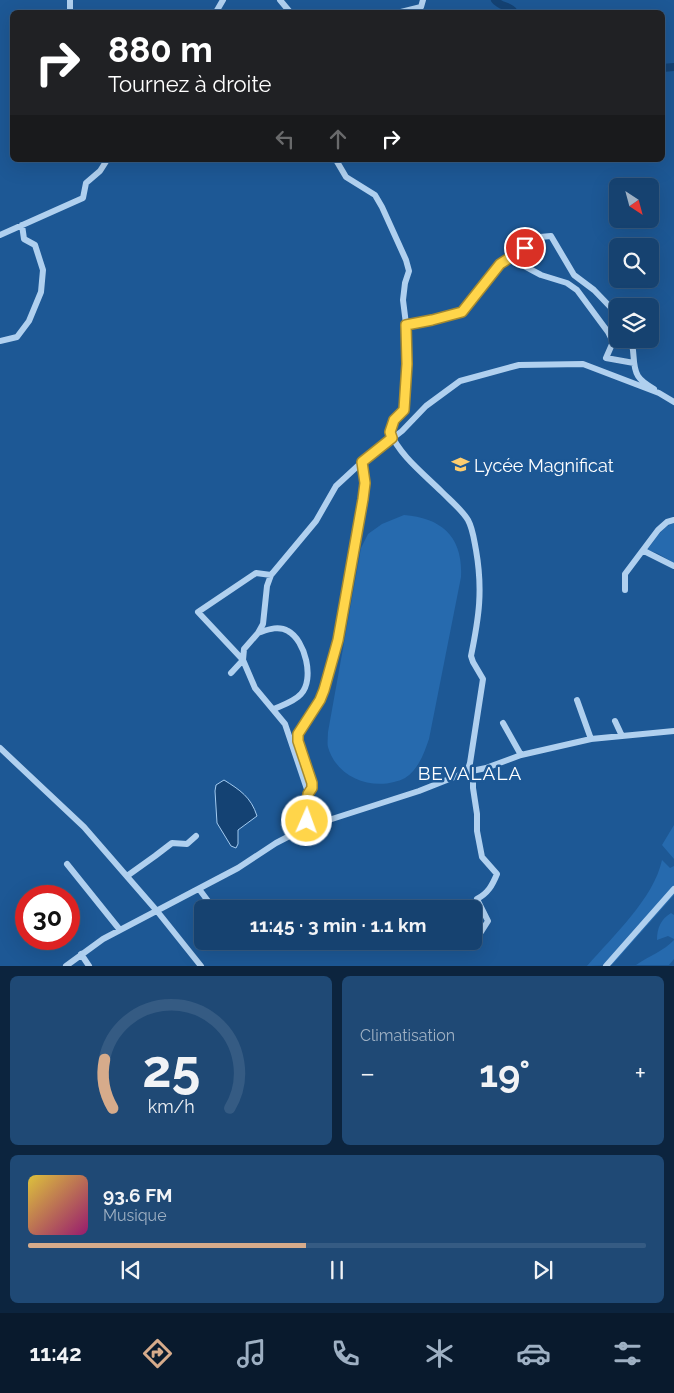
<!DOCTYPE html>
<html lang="fr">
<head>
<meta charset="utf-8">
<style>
  :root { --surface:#164270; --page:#1f4975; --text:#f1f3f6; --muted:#9eb0c3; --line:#355b83; --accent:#d6ab8b }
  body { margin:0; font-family:Raleway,sans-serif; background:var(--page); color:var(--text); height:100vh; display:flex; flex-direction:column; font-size:19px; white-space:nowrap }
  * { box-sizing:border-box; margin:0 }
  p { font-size:16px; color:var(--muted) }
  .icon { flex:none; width:28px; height:28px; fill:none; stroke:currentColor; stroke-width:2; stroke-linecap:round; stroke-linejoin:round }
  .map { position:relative; height:966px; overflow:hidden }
  .side { display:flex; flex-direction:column; gap:10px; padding:10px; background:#0c243e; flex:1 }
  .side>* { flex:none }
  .hud { position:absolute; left:10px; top:10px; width:655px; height:152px; border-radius:8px; box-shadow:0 5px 20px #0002,0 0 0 1px var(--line); background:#202124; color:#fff; overflow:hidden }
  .needle { width:32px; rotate:144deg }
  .tools { position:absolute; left:609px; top:178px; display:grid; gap:10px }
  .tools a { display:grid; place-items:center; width:50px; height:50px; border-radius:8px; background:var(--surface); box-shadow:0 5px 20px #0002,0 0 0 1px var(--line); font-size:25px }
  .speed { position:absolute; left:15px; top:885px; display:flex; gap:10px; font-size:25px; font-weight:700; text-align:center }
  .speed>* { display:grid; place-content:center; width:65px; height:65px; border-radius:50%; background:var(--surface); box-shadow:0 5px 20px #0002,0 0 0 1px var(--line); line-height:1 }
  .speed .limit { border:8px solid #d22; background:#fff; color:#111 }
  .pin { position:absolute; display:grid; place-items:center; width:42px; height:42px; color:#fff; margin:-21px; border:2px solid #fff; border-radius:50%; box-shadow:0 1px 5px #0007 }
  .me { position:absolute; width:55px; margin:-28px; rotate:2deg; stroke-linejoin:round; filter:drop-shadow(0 0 4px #0008) }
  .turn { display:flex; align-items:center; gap:18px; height:105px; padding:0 15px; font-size:22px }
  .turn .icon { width:65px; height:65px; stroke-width:2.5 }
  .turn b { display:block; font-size:35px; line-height:42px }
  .lanes { display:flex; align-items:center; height:48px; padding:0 15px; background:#0003; justify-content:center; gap:25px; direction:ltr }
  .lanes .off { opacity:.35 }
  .big { font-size:38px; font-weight:700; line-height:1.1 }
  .side .card { flex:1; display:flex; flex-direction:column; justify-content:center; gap:8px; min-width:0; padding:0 18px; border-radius:8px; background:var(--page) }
  .side .dial { align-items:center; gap:0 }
  .dial svg { height:130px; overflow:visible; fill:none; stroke:var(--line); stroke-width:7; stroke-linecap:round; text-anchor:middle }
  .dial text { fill:var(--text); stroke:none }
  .song { display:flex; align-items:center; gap:15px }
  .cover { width:60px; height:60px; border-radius:8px; background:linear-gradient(135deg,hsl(50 70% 55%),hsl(320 70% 35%)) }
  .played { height:5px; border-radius:2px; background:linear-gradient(90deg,var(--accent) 45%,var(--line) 45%) }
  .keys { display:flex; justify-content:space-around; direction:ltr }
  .heat { display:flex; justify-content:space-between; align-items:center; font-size:28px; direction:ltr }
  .side .tiles { flex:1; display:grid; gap:10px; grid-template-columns:1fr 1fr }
  .card:last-child { grid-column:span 2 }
  .trip { position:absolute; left:194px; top:900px; width:288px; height:50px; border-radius:8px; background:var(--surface); box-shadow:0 5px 20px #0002,0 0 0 1px var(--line); font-weight:700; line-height:50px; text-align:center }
  .tabs { display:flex; height:80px; justify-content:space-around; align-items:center; background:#091a2d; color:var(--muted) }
  .tabs .icon { width:35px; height:35px }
  .tabs .selected { color:var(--accent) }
  .tabs b { font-size:22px; color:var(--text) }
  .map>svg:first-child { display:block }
  .green { fill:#266aae }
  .water { fill:#144273; stroke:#a3cbf1 }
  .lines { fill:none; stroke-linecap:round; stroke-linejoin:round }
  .river { stroke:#144273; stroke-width:8 }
  .minor { stroke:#b0d0ef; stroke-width:6 }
  .route-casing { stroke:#a68a30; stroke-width:12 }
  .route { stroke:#ffd54a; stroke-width:9 }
  .labels { text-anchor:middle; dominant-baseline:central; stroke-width:5; stroke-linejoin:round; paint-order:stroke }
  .poi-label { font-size:18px; fill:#fff; stroke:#1d5895; text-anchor:start }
  .neighbourhood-label { font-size:19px; letter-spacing:1px; fill:#fff; stroke:#1d5895 }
</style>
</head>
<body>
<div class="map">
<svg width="674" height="966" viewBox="0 0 674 966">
  <rect width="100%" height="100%" fill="#1d5895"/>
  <!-- green -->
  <path class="green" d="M404 515C442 518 463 537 461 577L429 739C424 753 419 769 405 778 402 780 397 781 394 782 368 789 336 776 328 747 327 743 328 737 328 732L361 548 368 534 382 524Z
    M674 523V563L657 553 647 550C655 540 661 527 674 523Z
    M674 825V859L662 845Z
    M662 860 670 868 674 866V895L612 965 587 966C613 936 654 898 662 860Z
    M671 913 674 915V939L668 936 657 940C657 928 661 919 671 913Z
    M674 940V959L669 965H636C649 956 664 951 674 940Z"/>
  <!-- water -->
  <path class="water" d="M224 780C240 790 251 797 257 816L238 830V844L236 848 231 846 217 823 215 791 216 785Z"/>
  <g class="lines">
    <!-- river -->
    <path class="river" d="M495 0C500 7 509 5 514 12
      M662 68 674 67"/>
    <!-- minor -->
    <path class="minor" d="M70 0V12
      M280 0 290 12
      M216 12 223 0
      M401 12 421 7 423 0
      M336 160 346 177 375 195 382 207 406 260 409 271 405 283 403 300 407 332 406 397 404 410 394 420 390 432C400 456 424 474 442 492 451 501 462 510 468 520 473 529 474 540 476 550 483 590 479 617 471 656L473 662 483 679 470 763 467 772
      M0 235 83 198 86 183 100 171 107 160
      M509 258 541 275 567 283 577 290 608 332 613 342 606 358 634 363
      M406 325 432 320 461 312 500 264 540 237 551 236 574 275 594 290 618 315
      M630 339C636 350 631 365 638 376 641 381 649 386 654 389
      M0 341 17 337 29 321 41 292 43 270 35 245 24 239 22 225
      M644 551 674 566
      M625 590V574L658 530 667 522 674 520
      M258 633C267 630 278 625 288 631 305 640 315 679 301 694 295 701 283 705 274 709
      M231 673 243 660 198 612 256 573 271 575
      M577 700 591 739
      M615 721 622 736
      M503 723 521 755
      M0 748 84 827 157 911 201 966
      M473 771V788L477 814V831L482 857 497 874C492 886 488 893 477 899L488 921 481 932
      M308 794 312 788V783L298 741V734L320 700 324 690 338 640 363 499 365 483 362 462
      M307 821 313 810 312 804 285 724 255 688 243 660 244 649 258 633 263 624 267 586 271 575 316 521 336 486 362 462 402 431 426 406 460 381 519 365 583 364 659 393 674 402
      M307 822 308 795
      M67 864 120 930
      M127 876 155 856 172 843 187 844 196 836
      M199 889 214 909
      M81 954 89 966
      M66 966 103 939 238 868 276 843 307 827 419 791 467 772 486 768 521 755 591 739 674 731
      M606 966 674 889"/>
  </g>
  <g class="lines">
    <defs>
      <path id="route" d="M307 821 308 794 312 788V783L298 741V734L320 700 324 690 338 640 363 499 365 483 362 462 392 438 390 432 394 420 404 410 407 364 406 325 432 320 462 312 500 264 525 248"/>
    </defs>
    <!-- route casing -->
    <use href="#route" class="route-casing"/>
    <!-- route -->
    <use href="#route" class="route"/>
  </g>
  <!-- icons -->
  <defs>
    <symbol id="school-bare" viewBox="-9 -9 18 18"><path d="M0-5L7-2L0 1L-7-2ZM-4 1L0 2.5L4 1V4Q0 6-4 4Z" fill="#fecd6f" stroke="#1d5895" stroke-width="2.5" paint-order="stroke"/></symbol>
  </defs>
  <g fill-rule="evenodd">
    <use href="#school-bare" x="448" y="452" width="25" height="25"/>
  </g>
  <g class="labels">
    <!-- poi labels -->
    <g class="poi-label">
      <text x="474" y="465">Lycée Magnificat</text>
    </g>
    <!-- neighbourhood labels -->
    <g class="neighbourhood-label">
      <text x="470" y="773">BEVALALA</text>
    </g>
  </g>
</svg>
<div class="tools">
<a><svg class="needle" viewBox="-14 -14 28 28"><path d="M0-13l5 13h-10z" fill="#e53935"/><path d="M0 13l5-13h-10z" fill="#9eb0c3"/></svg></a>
<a><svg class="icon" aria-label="search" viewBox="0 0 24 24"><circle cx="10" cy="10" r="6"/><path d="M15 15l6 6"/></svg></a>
<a><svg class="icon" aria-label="layers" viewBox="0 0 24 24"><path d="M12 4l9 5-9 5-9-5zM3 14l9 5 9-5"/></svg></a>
</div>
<div class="speed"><div class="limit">30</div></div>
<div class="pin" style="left:525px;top:248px;background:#d93025"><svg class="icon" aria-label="arrive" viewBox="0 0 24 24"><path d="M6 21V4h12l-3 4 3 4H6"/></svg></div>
<svg class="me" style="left:307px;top:821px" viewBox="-20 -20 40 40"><circle r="17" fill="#ffd54a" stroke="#fff" stroke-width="3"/><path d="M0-11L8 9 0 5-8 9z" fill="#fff"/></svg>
<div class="trip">11:45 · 3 min · 1.1 km</div>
<div class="hud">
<div class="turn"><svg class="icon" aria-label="right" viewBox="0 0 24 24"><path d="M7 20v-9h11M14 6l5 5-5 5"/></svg><div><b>880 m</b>Tournez à droite</div></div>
<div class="lanes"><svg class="icon off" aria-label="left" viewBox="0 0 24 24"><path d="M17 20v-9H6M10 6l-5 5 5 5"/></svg><svg class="icon off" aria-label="ahead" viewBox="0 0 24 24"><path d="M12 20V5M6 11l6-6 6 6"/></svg><svg class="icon" aria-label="right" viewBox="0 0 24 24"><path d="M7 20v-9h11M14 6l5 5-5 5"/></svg></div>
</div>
</div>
<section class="side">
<div class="tiles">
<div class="card dial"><svg viewBox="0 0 100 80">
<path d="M14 69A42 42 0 1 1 86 69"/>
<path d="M14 69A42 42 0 0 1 9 39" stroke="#d6ab8b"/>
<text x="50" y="56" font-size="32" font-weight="700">25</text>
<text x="50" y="72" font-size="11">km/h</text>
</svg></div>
<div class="card"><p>Climatisation</p>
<div class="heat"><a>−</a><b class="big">19°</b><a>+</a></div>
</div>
<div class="card">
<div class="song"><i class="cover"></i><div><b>93.6 FM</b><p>Musique</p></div></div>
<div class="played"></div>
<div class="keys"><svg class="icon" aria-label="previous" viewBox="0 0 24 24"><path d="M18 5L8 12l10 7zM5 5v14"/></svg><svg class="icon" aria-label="pause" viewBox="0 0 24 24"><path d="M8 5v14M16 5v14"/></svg><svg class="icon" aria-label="next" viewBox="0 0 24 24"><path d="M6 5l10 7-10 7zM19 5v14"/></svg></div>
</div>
</div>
</section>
<nav class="tabs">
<b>11:42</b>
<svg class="icon selected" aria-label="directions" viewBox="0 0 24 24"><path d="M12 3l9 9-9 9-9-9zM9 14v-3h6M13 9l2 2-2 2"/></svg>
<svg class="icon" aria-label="music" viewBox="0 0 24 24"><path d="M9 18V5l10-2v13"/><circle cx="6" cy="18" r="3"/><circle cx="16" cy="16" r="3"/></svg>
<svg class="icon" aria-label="phone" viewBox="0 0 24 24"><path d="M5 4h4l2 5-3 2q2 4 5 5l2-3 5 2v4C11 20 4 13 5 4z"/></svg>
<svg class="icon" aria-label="climate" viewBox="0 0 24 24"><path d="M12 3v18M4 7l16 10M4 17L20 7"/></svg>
<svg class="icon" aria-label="car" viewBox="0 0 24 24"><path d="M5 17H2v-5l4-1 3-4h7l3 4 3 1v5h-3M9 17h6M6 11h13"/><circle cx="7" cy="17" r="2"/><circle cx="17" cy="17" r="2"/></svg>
<svg class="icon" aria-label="filters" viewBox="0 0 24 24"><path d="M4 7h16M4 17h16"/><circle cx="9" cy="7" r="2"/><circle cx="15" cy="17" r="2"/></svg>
</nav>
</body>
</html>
